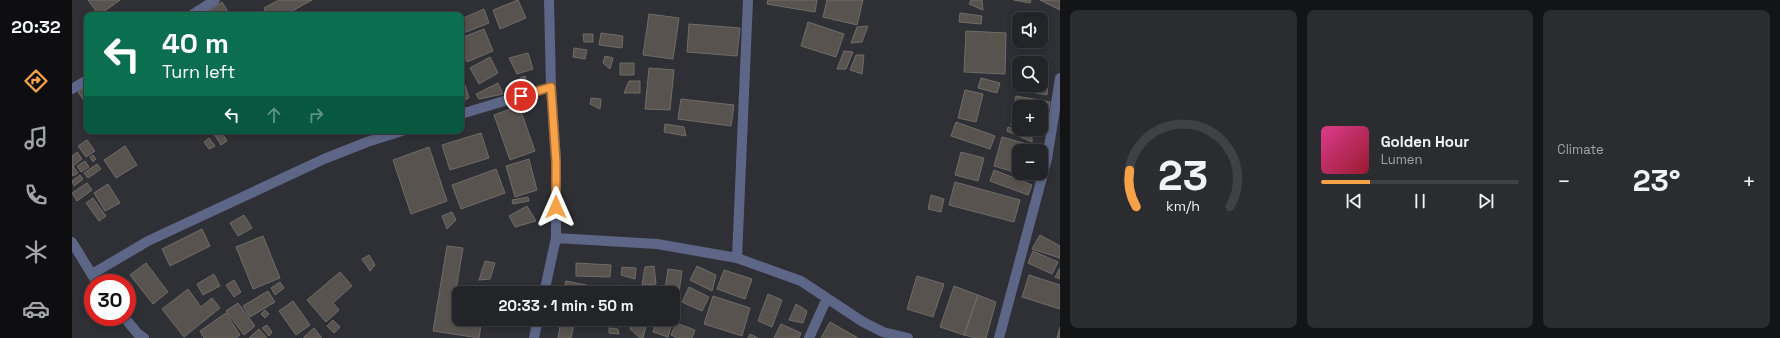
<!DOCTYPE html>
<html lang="en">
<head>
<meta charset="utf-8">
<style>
  :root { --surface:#232428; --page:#2b2c30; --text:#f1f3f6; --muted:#a3a4a8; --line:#404145; --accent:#f7a149 }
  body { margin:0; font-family:"Space Grotesk",sans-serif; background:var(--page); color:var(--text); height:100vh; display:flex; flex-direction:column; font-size:15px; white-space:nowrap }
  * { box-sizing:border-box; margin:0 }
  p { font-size:13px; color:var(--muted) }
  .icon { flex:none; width:22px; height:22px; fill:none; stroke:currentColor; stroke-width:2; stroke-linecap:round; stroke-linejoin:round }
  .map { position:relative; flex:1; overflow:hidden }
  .details { display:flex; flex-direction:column; gap:10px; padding:10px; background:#131416; width:720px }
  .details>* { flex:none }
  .hud { position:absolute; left:12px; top:12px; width:380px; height:122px; border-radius:8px; box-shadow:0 2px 6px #0003,0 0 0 1px var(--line); background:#0b6e4f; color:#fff; overflow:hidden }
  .buttons { position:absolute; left:940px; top:12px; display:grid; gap:8px }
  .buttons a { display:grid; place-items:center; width:36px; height:36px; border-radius:8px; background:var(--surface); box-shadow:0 2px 6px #0003,0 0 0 1px var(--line); font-size:20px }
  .speed { position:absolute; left:12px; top:274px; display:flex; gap:8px; font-size:20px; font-weight:700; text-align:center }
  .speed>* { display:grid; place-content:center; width:52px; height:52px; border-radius:50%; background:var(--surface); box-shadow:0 2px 6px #0003,0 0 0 1px var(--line); line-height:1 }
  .speed .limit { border:6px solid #d22; background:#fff; color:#111 }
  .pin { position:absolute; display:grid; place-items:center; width:34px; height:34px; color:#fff; margin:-17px; border:2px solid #fff; border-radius:50%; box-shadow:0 1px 4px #0007 }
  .me { position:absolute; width:44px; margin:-22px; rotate:0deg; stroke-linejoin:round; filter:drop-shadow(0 0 3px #0008) }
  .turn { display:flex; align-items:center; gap:14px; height:84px; padding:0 12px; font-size:18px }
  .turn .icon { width:52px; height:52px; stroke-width:2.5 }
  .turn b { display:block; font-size:28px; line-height:34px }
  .lanes { display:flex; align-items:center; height:38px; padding:0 12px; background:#0003; justify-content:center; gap:20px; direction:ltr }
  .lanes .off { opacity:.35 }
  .big { font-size:30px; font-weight:700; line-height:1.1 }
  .details .tile { flex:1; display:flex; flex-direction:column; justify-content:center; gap:6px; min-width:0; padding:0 14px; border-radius:8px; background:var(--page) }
  .details .dial { align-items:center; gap:0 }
  .dial svg { height:104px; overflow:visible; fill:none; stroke:var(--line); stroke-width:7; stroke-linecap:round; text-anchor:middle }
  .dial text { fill:var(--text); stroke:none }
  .song { display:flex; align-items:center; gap:12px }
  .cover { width:48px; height:48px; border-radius:6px; background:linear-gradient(135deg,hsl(330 70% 55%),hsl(350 70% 35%)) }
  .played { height:4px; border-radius:2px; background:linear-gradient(90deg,var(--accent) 25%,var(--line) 25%) }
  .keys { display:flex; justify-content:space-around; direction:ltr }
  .heat { display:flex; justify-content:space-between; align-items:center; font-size:22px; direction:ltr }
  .details .tiles { flex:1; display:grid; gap:10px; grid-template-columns:repeat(3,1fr) }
  .trip { position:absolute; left:380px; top:286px; width:228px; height:40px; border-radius:8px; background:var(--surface); box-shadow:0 2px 6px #0003,0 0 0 1px var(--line); font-weight:700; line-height:40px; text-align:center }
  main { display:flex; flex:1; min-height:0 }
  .menu { display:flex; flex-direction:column; width:72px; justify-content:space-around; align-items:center; background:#0e0e10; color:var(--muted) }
  .menu .icon { width:28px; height:28px }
  .menu .active { color:var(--accent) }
  .menu b { font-size:18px; color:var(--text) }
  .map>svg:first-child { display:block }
  .building { fill:#58534f; stroke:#716c68 }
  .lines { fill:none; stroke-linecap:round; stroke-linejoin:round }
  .minor { stroke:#5e6688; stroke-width:10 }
  .route-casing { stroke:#a1692f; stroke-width:10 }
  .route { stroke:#f7a149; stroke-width:7 }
</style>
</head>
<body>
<main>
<nav class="menu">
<b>20:32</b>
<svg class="icon active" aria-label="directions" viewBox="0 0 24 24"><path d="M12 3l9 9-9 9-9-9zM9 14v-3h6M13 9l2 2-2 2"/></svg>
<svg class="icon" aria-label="music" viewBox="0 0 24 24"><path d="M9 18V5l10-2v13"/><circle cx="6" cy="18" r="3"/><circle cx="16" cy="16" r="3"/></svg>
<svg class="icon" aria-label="phone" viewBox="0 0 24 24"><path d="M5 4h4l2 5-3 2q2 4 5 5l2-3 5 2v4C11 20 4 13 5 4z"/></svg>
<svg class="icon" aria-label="climate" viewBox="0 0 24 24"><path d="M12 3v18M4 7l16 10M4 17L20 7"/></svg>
<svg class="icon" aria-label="car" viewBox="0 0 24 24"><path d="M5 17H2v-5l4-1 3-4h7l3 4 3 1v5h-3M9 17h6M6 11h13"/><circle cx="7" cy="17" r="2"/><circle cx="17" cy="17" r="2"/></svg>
</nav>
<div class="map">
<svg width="988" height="338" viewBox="0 0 988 338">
  <rect width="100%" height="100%" fill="#2f3035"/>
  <!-- building -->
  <path class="building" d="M16 0H48L27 15Z
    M207 0H240L213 15H195L192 8Z
    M446 0 454 18 428 29 421 10Z
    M696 0H745L743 12 695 4Z
    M755 0H791L785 25 751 17Z
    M899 0H910L911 10 897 4Z
    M942 0H959L958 3Z
    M968 0H988V10Z
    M150 2 158 15H131Z
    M412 9 417 23 389 34V19Z
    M888 13 910 16 909 24 887 22Z
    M577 14 607 18 601 59 571 55Z
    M736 22 772 34 764 57 729 46Z
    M617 24 668 28 665 56 615 52Z
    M796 26 790 42 779 43 785 27Z
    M412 29 421 51 395 62 389 47V38Z
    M894 31 934 33 933 74 892 72Z
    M529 33 551 36 550 48 527 45Z
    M511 34H521V42H512Z
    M502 48 515 50 513 59 501 57Z
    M772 51 781 52 774 69H765Z
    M456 53 461 69 445 74 437 58Z
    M784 55H792L790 74 778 70Z
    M533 56 541 58 538 69 531 63Z
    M418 57 426 73 407 84 398 68Z
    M945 61 956 63H947V74L943 73Z
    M548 63H562V75H548Z
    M969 65 975 67 973 79 969 78Z
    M577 68 602 70 598 110 573 109Z
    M453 76 455 84 449 85 448 78Z
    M909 78 928 83 925 93 906 88Z
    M557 81H568V93H552Z
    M426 83 431 94 407 99 404 94Z
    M969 83 976 84 975 95 964 93 965 85H969Z
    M15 85V101L13 102 6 92Z
    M393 85 397 98 389 102V86Z
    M893 90 911 94 904 122 886 118Z
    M944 96 978 102 973 131 962 129H969V107H947V126L939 125Z
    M519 98 529 99 528 109 518 104Z
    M609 99 662 105 659 126 606 119Z
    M447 106 463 151 438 160 422 115Z
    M884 122 923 136 918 149 879 136Z
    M593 124 612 127 614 136 592 132Z
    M936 127 960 136V142L935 131Z
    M123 131H131L125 135Z
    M144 131H149L155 141 149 145 141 132Z
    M158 131H167L160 135Z
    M409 133 417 158 378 170 370 145Z
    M930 137 958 145 956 151H947V173L949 174 922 166Z
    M137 138 143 146 137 149 132 142Z
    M15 140 23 151 14 157 6 146Z
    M963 145 972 148 969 157V151H961Z
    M53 146 65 165 44 178 32 160Z
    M357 147 375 201 339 214 321 160Z
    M5 152 10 159 1 166 6 173 1 176 0 174V156Z
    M889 152 912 158 906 181 883 175Z
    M21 155 24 159 21 162 18 157Z
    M457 159 465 190 443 197 434 166Z
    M13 161 17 167 9 172 5 166Z
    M25 164 29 169 16 178 12 173Z
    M424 169 433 193 389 209 380 185Z
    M922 170 960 185 956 195 918 181Z
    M8 175 11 179 2 186 0 181Z
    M883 182 948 200 942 222 877 205Z
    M15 183 20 190 5 201 0 193Z
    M36 184 48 203 33 211 22 193Z
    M859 195 872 199 869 212 856 209Z
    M456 197 457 201 441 204 440 200Z
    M21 198 34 216 27 221 14 203Z
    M455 206 464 221 443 227 437 216Z
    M380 212 384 220 375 229 370 216Z
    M172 215 180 228 166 236 158 223Z
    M130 229 138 246 98 266 90 249Z
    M968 235 988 246V258L960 249Z
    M191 236 208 278 181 289 164 247Z
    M375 246 391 248 384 290 402 293H387V319H410L407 338 361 331Z
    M961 251 986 262 980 274 956 263Z
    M297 255 303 265 298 271 290 259Z
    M413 261 423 263 418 279 407 280Z
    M74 263 96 292 81 304 58 275Z
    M504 263 539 265 538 277 504 276Z
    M582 266 584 284 570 285 573 267Z
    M625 266 644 275 640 291 618 280Z
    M550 267 564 268 563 279 549 275Z
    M988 268V279L983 277Z
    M596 269 610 271 607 292 593 290Z
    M652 270 680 279 673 299 645 289Z
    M268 272 280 286 261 303 267 310 254 322 235 300Z
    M142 274 148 286 131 295 125 284Z
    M957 275 988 285V309L950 297Z
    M845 276 872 284 861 317 835 309Z
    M162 280 169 292 162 297 154 285Z
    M494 281 529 288 528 293H491Z
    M208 282 212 288 203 295 199 288Z
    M544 285 558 289 557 293H542Z
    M882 286 906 295 892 335 868 327Z
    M617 287 637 297 630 311 610 302Z
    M116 289 129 307 140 298 148 308 112 337 90 309Z
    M196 291 203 302 178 317 171 306Z
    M696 294 710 300 700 327 686 321Z
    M906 295 924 302 914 338H904L892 335Z
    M641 296 678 308 670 336 632 324Z
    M221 301 238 325 224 335 207 311Z
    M166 303 183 326 172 335 154 311Z
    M724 304 735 311 731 323 717 320Z
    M193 310 197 314 193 318 189 314Z
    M154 313 168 335 163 338H132L128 331Z
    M601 316H602L596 337 581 332 585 319H601Z
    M529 319H534L533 324 528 323Z
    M536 319H551L549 327 535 324Z
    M561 319H576L571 338H568L558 329Z
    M261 320 268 327 262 333 255 326Z
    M489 321 502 324 499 338H486Z
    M758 322 786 338H749Z
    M604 323 623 330 620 338H606L599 335Z
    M709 324 729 333 727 338H702Z
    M195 325 200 332 197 336 190 328Z
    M988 327V338H985Z
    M242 328 250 338H231Z
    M537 328 546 329 547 334 537 333Z
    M187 329 195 338H177Z
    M678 334 686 338H676Z"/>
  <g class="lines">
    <!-- minor -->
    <path class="minor" d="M120 15 143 0
      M0 89 15 80
      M389 114 479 87
      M484 238 585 244 665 258 729 281 791 322 811 332 836 338
      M0 242 25 283
      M665 258 676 0
      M20 274 76 241 252 159 295 142 330 131
      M472 293 484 238V161L479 87 477 0
      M52 317 66 334 72 338
      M462 338 466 319
      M737 338 755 298
      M927 338 975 159 988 78"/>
  </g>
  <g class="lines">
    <defs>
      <path id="route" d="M449 96 479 87 484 162V207"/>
    </defs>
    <!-- route casing -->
    <use href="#route" class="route-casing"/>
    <!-- route -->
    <use href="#route" class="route"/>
  </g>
</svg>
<div class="buttons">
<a><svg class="icon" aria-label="sound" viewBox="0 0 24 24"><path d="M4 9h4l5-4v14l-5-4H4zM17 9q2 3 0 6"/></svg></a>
<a><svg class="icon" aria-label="search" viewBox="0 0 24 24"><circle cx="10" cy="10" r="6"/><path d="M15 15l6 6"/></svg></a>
<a>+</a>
<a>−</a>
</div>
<div class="speed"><div class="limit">30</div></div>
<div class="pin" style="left:449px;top:96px;background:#d93025"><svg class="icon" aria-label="arrive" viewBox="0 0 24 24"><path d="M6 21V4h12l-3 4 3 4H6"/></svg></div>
<svg class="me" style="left:484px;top:207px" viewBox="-20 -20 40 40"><path d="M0-17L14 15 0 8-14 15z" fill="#f7a149" stroke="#fff" stroke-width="4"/></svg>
<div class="trip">20:33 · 1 min · 50 m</div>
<div class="hud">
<div class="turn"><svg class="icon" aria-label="left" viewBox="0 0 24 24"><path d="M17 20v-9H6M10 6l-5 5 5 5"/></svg><div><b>40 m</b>Turn left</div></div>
<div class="lanes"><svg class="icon" aria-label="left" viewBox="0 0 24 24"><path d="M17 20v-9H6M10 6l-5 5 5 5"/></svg><svg class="icon off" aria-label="ahead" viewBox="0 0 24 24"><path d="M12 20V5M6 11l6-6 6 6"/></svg><svg class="icon off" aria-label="right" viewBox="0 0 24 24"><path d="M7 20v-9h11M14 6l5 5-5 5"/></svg></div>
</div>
</div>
<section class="details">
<div class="tiles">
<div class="tile dial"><svg viewBox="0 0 100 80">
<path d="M14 69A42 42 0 1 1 86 69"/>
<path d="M14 69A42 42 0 0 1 9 41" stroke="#f7a149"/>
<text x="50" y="56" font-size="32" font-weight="700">23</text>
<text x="50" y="72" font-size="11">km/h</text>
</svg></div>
<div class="tile">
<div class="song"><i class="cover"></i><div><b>Golden Hour</b><p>Lumen</p></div></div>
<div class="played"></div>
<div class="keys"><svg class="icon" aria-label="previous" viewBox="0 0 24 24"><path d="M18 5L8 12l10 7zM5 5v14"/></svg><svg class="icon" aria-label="pause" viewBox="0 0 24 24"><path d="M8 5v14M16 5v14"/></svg><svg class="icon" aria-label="next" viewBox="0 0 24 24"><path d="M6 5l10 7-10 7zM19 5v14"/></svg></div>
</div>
<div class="tile"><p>Climate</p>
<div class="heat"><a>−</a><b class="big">23°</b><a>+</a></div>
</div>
</div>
</section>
</main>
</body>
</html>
